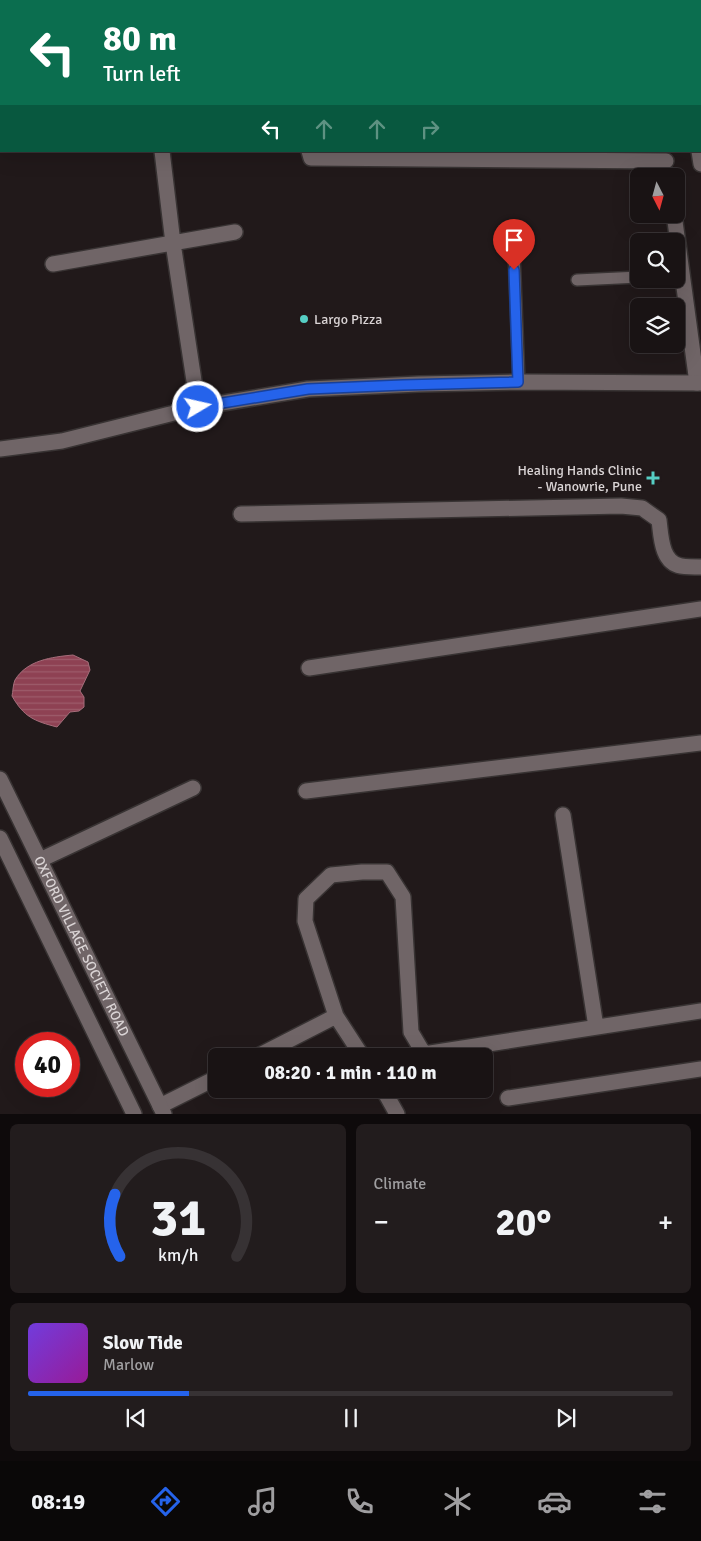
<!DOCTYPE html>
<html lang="en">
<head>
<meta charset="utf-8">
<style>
  :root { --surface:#191314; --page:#221c1d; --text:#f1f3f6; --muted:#9f9ea0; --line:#373234; --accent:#2563eb }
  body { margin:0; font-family:Signika,sans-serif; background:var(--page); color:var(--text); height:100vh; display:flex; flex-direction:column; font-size:19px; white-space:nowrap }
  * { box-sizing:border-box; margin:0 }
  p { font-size:16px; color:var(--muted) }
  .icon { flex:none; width:28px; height:28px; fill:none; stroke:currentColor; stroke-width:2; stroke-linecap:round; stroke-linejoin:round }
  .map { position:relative; height:1114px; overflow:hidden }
  .panel { display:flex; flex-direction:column; gap:10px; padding:10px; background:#0e0a0b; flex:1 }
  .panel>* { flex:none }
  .top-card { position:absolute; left:0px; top:0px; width:701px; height:152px; box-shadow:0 5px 20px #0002,0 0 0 1px var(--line); background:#0b6e4f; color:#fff; overflow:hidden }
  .needle { width:32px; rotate:174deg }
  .tools { position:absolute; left:630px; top:168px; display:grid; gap:10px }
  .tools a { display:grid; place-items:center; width:55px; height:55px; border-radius:8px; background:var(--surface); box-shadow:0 5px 20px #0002,0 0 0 1px var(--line); font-size:25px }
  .speed { position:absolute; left:15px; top:1032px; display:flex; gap:10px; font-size:25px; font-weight:700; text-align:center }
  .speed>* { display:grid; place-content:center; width:65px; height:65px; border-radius:50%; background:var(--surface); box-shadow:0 5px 20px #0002,0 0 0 1px var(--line); line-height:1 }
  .speed .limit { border:8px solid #d22; background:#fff; color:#111 }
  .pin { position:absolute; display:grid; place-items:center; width:42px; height:42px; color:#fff; margin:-51px -21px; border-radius:50% 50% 50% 0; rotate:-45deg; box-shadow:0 0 5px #0007 }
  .pin .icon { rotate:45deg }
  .me { position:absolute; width:55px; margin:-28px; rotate:81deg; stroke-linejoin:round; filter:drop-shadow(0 0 4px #0008) }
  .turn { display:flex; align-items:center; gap:18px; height:105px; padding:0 20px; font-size:22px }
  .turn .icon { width:65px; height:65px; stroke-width:2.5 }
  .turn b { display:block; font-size:35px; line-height:42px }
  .lanes { display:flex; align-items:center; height:48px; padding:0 20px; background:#0003; justify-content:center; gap:25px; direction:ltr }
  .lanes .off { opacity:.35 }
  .big { font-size:38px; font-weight:700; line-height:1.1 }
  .panel .tile { flex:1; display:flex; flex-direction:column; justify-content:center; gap:8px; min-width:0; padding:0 18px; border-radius:8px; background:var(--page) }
  .panel .dial { align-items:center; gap:0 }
  .dial svg { height:130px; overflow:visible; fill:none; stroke:var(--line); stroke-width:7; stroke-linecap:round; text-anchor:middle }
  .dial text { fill:var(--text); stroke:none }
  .song { display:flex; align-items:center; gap:15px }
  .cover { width:60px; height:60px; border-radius:8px; background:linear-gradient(135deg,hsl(260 70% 55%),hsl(300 70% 35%)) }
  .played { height:5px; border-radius:2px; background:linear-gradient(90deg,var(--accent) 25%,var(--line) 25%) }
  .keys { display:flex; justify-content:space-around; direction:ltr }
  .heat { display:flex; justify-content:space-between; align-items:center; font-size:28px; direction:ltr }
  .panel .tiles { flex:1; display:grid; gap:10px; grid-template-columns:1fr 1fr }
  .tile:last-child { grid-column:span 2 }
  .trip { position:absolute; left:208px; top:1048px; width:285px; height:50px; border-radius:8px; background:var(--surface); box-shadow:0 5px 20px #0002,0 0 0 1px var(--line); font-weight:700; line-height:50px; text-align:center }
  .dock { display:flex; height:80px; justify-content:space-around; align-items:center; background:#0a0808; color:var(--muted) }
  .dock .icon { width:35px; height:35px }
  .dock .current { color:var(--accent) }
  .dock b { font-size:22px; color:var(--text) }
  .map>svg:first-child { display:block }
  .park { fill:url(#park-tufts) }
  .water { fill:url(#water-rules); stroke:#a56d7a }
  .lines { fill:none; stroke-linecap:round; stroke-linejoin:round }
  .service-casing { stroke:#383333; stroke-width:14 }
  .minor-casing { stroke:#383333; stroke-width:18 }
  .tertiary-casing { stroke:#383333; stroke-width:18 }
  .path { stroke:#7c7576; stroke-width:3; stroke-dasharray:4 2.5; stroke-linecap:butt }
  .service { stroke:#706567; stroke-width:11 }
  .minor { stroke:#706567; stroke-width:15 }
  .tertiary { stroke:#706567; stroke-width:15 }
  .route-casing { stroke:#184099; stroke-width:12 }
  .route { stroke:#2563eb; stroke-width:9 }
  .poi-dot { fill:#56cec4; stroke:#21191a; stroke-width:2 }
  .labels { text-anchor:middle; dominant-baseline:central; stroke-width:5; stroke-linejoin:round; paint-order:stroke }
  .poi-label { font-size:14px; fill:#dad4d5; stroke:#21191a; text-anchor:start }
  .street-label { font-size:14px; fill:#dad4d5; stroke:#21191a }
</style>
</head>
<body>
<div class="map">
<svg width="701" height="1114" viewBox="0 0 701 1114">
  <defs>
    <pattern id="park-tufts" width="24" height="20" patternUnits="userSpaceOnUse" patternTransform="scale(1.25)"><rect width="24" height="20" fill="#5c2834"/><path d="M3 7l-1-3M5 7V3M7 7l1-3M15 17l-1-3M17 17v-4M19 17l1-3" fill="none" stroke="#734650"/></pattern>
    <pattern id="water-rules" width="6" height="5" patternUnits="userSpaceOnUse" patternTransform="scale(1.25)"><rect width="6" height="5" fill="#8e4153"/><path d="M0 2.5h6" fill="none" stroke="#9d5c6b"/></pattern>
  </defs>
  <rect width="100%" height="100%" fill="#21191a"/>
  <!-- park -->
  <path class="park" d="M378 0H624V1H377Z"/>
  <!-- water -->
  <path class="water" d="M73 655 88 662 90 670 80 691 84 697V707L79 711 70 712 57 727C34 721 24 717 12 696 13 692 13 684 15 680 27 660 52 657 73 655Z"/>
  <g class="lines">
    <defs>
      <path id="service" d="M514 252 519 382
        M577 280 639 277"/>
      <path id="minor" d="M71 0V1
        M143 0V1
        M651 0 652 1
        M327 1 328 0
        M162 151 173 243 198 407
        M309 151 311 158 666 161
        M699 151 701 164
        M674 214 697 383
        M53 264 235 232
        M241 514 621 506 642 508 659 520C661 535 661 563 681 566 688 567 695 567 701 567
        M309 668 701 609
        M306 791 701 743
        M563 815 596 1027
        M0 838 134 1114
        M40 860 193 788
        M258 1056 336 1016
        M362 1056 336 1016 305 921 306 899 331 875 362 872H387L403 897 411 1032 424 1054 701 1011
        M383 1089 397 1114
        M508 1098 701 1069
        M160 1106 216 1078"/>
      <g id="tertiary">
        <path d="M0 449 62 441 198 407 308 389 419 384 519 382 701 383"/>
        <path id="s1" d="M0 779 164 1114"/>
      </g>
    </defs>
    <!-- service casing -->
    <use href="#service" class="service-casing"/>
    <!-- minor casing -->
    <use href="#minor" class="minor-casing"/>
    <!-- tertiary casing -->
    <use href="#tertiary" class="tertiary-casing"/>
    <!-- path -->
    <path class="path" d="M483 0V1
      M583 0 584 1
      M537 1V0"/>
    <!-- service -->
    <use href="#service" class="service"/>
    <!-- minor -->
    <use href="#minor" class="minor"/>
    <!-- tertiary -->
    <use href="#tertiary" class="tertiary"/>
  </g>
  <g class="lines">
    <defs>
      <path id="route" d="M198 407 308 389 403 385 518 382 514 270"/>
    </defs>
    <!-- route casing -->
    <use href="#route" class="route-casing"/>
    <!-- route -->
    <use href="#route" class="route"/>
  </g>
  <!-- markers -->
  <g class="poi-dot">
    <circle cx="304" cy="319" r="5"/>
    <path d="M650.5 470.5h5v5h5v5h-5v5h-5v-5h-5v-5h5z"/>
  </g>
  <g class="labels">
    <!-- poi labels -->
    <g class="poi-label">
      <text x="314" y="319">Largo Pizza</text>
      <text x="642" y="470" text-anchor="end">Healing Hands Clinic<tspan x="642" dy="16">- Wanowrie, Pune</tspan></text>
    </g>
    <!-- street labels -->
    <g class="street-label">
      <text stroke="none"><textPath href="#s1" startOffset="186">OXFORD VILLAGE SOCIETY ROAD</textPath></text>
    </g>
  </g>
</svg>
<div class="tools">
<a><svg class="needle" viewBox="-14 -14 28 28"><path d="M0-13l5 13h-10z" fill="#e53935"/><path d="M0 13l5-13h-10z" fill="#9f9ea0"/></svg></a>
<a><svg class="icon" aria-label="search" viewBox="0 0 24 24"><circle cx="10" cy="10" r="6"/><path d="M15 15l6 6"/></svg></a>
<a><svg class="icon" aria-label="layers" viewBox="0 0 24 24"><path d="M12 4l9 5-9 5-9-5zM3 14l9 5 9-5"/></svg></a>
</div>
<div class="speed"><div class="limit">40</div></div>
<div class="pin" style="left:514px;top:270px;background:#d93025"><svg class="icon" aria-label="arrive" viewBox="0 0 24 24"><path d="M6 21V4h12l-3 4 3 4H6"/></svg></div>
<svg class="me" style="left:198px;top:407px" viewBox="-20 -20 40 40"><circle r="17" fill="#2563eb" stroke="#fff" stroke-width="3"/><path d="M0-11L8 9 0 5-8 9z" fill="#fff"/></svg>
<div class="trip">08:20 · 1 min · 110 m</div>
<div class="top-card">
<div class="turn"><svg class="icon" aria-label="left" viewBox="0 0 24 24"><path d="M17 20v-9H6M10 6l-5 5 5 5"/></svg><div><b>80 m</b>Turn left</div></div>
<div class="lanes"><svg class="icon" aria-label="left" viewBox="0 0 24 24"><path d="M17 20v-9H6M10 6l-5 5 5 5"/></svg><svg class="icon off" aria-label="ahead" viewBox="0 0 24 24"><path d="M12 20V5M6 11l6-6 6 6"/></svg><svg class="icon off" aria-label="ahead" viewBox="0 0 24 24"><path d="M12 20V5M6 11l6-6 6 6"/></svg><svg class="icon off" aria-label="right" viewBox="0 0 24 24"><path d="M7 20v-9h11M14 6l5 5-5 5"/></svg></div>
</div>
</div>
<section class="panel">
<div class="tiles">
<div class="tile dial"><svg viewBox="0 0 100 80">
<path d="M14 69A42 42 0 1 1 86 69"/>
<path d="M14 69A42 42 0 0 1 11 31" stroke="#2563eb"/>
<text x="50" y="56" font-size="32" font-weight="700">31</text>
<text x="50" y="72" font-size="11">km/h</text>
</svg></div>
<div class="tile"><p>Climate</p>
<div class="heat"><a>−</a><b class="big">20°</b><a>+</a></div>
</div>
<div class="tile">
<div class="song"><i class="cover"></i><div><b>Slow Tide</b><p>Marlow</p></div></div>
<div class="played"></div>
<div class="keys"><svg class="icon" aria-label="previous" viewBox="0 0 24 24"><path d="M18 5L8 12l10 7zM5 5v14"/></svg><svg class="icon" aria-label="pause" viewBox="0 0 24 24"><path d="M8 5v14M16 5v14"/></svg><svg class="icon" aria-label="next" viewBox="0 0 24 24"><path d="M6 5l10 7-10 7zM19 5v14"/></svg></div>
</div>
</div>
</section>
<nav class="dock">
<b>08:19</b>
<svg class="icon current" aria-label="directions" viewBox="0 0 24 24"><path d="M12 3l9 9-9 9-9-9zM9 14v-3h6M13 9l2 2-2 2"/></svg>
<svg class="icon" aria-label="music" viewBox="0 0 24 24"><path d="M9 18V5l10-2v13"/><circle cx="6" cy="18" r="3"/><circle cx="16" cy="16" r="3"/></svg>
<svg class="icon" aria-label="phone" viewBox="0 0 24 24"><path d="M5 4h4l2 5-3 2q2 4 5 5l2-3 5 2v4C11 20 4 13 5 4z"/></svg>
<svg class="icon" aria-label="climate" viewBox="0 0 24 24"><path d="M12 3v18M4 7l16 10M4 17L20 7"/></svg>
<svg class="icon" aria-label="car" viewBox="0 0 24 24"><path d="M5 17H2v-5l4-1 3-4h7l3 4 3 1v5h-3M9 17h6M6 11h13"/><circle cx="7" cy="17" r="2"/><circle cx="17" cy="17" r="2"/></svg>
<svg class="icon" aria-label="filters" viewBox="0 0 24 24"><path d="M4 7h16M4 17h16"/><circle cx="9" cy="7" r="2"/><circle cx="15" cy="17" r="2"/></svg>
</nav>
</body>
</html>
